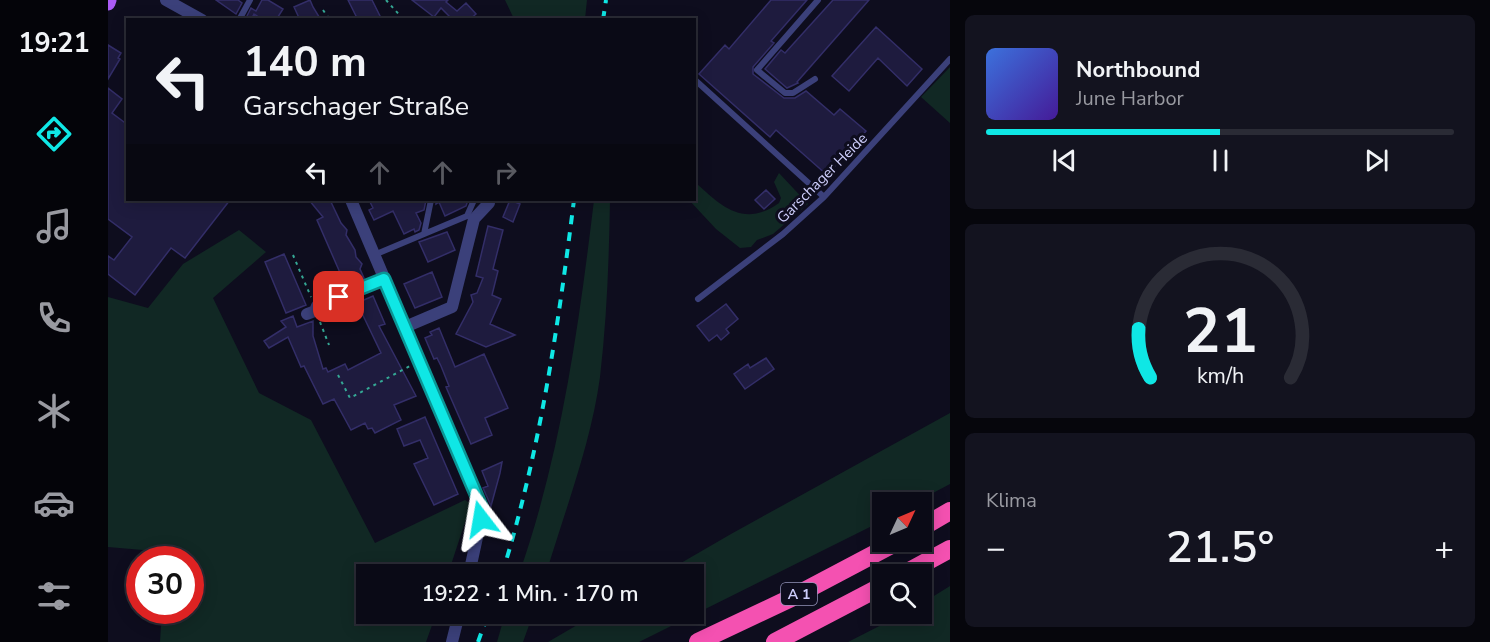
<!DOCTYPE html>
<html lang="de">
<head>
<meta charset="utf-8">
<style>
  :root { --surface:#0a0a16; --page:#13131f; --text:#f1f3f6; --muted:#999aa1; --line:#2a2b35; --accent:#0fe7e5 }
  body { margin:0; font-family:"Nunito Sans",sans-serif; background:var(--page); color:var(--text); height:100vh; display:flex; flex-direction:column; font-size:22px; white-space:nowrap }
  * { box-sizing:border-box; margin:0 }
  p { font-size:20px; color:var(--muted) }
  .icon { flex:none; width:33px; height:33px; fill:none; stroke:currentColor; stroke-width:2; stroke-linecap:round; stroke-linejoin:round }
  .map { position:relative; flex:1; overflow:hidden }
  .panel { display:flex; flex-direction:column; gap:15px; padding:15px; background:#06060c; width:540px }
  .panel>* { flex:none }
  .hud { position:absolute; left:18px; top:18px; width:570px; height:183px; border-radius:0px; box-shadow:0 3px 15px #0003,0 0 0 2px var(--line); background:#0a0a16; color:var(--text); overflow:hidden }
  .needle { width:39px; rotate:46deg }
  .buttons { position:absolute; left:764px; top:492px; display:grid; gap:12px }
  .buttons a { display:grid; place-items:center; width:60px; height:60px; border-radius:0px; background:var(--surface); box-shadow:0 3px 15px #0003,0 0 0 2px var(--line); font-size:30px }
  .speed { position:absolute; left:18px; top:546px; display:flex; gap:12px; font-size:30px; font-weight:700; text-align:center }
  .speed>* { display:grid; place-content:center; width:78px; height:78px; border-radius:50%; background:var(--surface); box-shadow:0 3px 15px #0003,0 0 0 2px var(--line); line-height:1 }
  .speed .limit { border:9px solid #d22; background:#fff; color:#111 }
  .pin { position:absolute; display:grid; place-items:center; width:51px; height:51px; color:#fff; margin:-26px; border-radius:12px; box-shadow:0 3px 9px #0006 }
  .me { position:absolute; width:66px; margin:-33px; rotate:346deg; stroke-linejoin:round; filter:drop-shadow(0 0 4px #0008) }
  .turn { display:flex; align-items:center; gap:21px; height:126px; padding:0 18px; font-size:27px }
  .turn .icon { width:78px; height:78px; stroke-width:2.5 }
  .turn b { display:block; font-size:42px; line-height:51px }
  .lanes { display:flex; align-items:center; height:57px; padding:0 18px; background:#0003; justify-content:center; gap:30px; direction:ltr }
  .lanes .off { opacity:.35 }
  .big { font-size:45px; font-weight:600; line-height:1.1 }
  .panel .card { flex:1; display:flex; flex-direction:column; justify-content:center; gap:9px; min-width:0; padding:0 21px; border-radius:9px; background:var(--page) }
  .panel .dial { align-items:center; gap:0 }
  .dial svg { height:156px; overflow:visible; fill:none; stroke:var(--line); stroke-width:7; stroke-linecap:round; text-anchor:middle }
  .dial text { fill:var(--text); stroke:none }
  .song { display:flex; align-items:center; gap:18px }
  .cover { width:72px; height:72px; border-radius:9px; background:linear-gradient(135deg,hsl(220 70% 55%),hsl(260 70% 35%)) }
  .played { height:6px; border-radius:3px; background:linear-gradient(90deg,var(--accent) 50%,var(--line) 50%) }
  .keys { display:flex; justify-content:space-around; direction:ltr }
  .heat { display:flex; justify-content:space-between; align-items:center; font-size:33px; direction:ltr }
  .trip { position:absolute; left:248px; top:564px; width:348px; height:60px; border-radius:0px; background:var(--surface); box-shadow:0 3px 15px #0003,0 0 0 2px var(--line); font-weight:600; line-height:60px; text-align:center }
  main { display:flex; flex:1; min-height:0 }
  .tabs { display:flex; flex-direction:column; width:108px; justify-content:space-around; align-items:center; background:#040409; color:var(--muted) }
  .tabs .icon { width:42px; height:42px }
  .tabs .on { color:var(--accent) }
  .tabs b { font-size:27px; color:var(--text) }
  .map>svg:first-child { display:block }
  .green { fill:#112824 }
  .building { fill:#1e1b3e; stroke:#332e68; stroke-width:1.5 }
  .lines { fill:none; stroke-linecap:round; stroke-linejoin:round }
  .path { stroke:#35a895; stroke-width:2; stroke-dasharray:3 4.5; stroke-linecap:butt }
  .lane { stroke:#3b407a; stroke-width:6 }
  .street { stroke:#3b407a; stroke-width:12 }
  .primary { stroke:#ab5cf5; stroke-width:15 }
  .highway { stroke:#f451b1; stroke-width:18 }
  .rail { stroke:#0fe7e5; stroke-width:4; stroke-dasharray:9 8; stroke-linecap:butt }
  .route-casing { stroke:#0a9695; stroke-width:15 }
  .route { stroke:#0fe7e5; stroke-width:10 }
  .labels { text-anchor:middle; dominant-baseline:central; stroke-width:6; stroke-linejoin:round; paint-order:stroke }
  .shield { fill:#0e0d1e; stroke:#9494b9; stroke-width:1.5 }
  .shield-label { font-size:14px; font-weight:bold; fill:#cecefc }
  .street-label { font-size:15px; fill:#cecefc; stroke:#0e0d1e }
</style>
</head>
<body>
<main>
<nav class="tabs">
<b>19:21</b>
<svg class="icon on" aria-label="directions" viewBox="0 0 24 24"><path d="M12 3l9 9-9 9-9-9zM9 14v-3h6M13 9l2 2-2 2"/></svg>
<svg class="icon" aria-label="music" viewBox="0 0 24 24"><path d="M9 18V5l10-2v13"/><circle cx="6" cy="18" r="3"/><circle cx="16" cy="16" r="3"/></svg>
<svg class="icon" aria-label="phone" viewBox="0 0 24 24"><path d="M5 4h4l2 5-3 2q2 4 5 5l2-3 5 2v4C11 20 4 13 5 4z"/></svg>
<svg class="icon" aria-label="climate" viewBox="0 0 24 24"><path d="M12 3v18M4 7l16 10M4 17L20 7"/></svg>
<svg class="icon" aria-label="car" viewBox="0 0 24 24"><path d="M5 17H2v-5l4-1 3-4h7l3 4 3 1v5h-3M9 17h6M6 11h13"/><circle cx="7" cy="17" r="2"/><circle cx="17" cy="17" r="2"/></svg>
<svg class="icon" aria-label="filters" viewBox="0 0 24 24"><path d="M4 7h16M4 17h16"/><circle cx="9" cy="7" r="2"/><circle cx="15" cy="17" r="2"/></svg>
</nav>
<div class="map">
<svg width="842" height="642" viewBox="0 0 842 642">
  <rect width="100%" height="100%" fill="#0e0d1e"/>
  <!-- green -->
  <path class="green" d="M397 0H479L477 19H406Z
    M842 67V123L813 97Z
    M671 173 700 204 665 234 649 240 643 247 632 248 608 229 581 200H586L587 182C614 207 636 228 671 203L673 198 666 182Z
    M486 200H502C501 258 499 318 492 377 483 444 457 510 438 574H411C453 455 471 325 486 200Z
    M131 230 158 252 105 298 151 393 203 420 267 543 357 500 363 504 340 574H258V614H328L318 642H52L54 611 82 610V560L58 559V552L0 547V297L40 308 75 264Z
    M842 413V484L808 502H774V521L531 642H440L488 614H585V574H554L623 534Z
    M842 586V642H740L795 614H813V604Z
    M397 614H425L415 642H389Z"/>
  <!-- building -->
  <path class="building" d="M108 0H130L134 3 128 14Z
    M154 0H160L175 9 168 20H155L146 14 143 20H137L143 8 148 11Z
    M202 0 205 7 213 20H192L186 7Z
    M240 0H264L274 20H250Z
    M304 0H340L338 2 349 11 358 3 368 14 361 20H340L342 17 333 8 326 17Z
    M663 0H699L663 41 666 43 645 67V74L676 98H687L698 91 726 115 732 109 758 131 719 175 668 130 662 137 591 74 617 45 621 49Z
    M725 0H761L689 82 690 83 679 88 657 69 673 50 677 53Z
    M768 27 814 69 799 86 770 58 741 91 724 76Z
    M0 45 13 53 10 58 12 59 0 79Z
    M0 88 14 99 4 113 20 125V200H122L77 258 63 248 27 295 0 274V256L6 260 24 237 0 219Z
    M658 190 667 199 656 209 647 200Z
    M201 200H222L233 223 239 230 238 235 247 250 248 257 254 264 252 269 256 278 217 294 212 284 233 275 209 220 215 217Z
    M261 200H318L316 210 308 213 313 223 311 230 307 232 306 229 296 234 285 211 266 220 261 210 265 208Z
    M328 200H360L358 206 337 216 331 202 328 204Z
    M402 200 412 204 405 222 395 217Z
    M380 226 395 230 385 269 390 271 384 295 393 299 382 324 407 335 378 347 348 334 365 302 363 295 369 293 375 278 368 276Z
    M339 232 347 250 320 262 311 242Z
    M176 254 198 305 178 313 157 262Z
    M324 272 334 297 307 308 296 284Z
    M265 296 277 324 271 326 308 396 286 405 293 420 267 433 264 428 260 429 257 423 243 430 226 399 215 404 196 366 193 367 180 337 161 348 156 341 178 327 173 321 185 316 189 327 205 321V336L215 369 218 368 220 372 237 364 240 370 273 353 249 303Z
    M618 304 630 319 618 329 621 333 613 340 609 335 601 341 589 326Z
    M331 328 347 367 376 354 400 408 377 418 384 435 363 444 338 387 341 386 333 366 329 358 326 359 317 338 324 335 322 332Z
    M658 358 666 369 637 389 626 374 640 364 642 368Z
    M317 417 350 494 326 505 306 464 320 458 312 440 296 446 289 429Z
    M394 462 392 473 383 506 375 488 380 486 374 471Z"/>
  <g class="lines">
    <!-- path -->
    <path class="path" d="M278 0 296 20
      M215 10 222 20
      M185 255 203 297
      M212 322 221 345
      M230 375 242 398 302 366"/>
    <!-- lane -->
    <path class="lane" d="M131 20 142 0
      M586 79 716 197
      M707 79 685 93H677L649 70 710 0
      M316 234 323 200
      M266 255 359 216 366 200
      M590 299 675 234 716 197 842 59"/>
    <!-- street -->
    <path class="street" d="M58 0 94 20
      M243 200 373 506V519L361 574
      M199 314 207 311 209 306 276 279
      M297 327 344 307 366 219 381 203
      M344 642 351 614"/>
    <!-- primary -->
    <path class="primary" d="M0 3 1 0"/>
    <!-- highway -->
    <path class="highway" d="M813 528 842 511
      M796 574 842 549
      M590 642 683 598 789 542
      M667 642 774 586"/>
    <!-- rail -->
    <path class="rail" d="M495 20 498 0
      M394 574C432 452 450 327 466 200
      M370 642 380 614"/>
  </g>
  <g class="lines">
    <defs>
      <path id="route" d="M231 297 276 279 373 506V519"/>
    </defs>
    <!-- route casing -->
    <use href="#route" class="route-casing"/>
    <!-- route -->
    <use href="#route" class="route"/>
  </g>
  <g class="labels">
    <!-- shield labels -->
    <rect class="shield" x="673" y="583" width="36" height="22" rx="4.5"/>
    <g class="shield-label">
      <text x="691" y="594">A 1</text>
    </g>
    <!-- street labels -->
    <g class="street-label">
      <text transform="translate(714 178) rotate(-45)">Garschager Heide</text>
    </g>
  </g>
</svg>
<div class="buttons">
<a><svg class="needle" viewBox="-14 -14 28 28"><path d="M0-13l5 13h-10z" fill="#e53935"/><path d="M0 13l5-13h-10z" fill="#999aa1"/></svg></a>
<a><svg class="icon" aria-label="search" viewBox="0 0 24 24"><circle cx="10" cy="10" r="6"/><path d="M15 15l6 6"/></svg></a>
</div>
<div class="speed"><div class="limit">30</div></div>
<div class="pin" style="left:231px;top:297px;background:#d93025"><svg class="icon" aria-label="arrive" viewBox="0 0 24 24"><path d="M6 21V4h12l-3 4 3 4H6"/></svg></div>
<svg class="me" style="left:373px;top:519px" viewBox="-20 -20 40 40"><path d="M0-17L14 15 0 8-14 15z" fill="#0fe7e5" stroke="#fff" stroke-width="4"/></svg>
<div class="trip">19:22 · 1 Min. · 170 m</div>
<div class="hud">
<div class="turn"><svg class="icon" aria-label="left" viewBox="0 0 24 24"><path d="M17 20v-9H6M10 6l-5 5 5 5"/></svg><div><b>140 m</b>Garschager Straße</div></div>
<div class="lanes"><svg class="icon" aria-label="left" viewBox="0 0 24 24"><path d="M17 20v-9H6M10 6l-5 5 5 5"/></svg><svg class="icon off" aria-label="ahead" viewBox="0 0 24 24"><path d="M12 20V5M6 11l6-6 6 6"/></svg><svg class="icon off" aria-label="ahead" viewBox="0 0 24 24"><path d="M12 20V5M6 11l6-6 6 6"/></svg><svg class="icon off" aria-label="right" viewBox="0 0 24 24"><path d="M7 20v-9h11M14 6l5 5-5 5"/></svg></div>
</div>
</div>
<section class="panel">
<div class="card">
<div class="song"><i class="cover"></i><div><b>Northbound</b><p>June Harbor</p></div></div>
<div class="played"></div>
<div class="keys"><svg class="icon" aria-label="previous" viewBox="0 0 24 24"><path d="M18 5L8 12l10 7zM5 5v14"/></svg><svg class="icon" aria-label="pause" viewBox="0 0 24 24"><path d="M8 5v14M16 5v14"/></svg><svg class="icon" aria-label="next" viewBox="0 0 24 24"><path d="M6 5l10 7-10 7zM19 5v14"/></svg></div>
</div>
<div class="card dial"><svg viewBox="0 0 100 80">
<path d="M14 69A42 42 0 1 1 86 69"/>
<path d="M14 69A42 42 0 0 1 8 44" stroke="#0fe7e5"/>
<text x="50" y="56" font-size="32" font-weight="700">21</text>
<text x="50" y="72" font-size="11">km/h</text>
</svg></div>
<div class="card"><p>Klima</p>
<div class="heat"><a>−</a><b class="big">21.5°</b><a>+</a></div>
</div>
</section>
</main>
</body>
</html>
